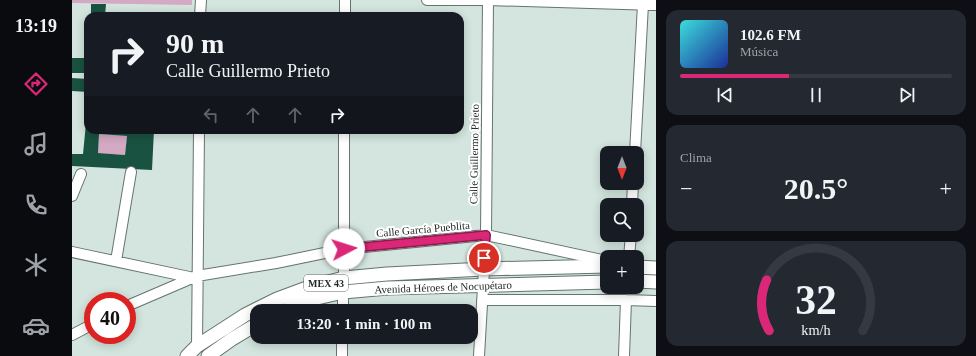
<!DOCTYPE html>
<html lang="es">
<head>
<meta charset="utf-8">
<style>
  :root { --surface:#171b24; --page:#242831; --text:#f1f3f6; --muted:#9ea1a6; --line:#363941; --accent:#db2777 }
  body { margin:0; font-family:"Times New Roman",serif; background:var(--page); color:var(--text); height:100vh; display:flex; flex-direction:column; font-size:15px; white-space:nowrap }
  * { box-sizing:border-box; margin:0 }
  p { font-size:13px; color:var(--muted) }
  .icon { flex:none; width:22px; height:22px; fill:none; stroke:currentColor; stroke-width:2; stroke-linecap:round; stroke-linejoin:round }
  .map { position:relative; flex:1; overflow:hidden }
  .panel { display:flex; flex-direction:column; gap:10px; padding:10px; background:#0d0f14; width:320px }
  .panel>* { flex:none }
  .guide { position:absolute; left:12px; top:12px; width:380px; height:122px; border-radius:12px; box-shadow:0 2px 10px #0003; background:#171b24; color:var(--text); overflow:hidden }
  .needle { width:26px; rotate:180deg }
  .controls { position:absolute; left:528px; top:146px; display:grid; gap:8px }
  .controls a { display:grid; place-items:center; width:44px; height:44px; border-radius:8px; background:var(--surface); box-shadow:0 2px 10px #0003; font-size:20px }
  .speed { position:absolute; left:12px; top:292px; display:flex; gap:8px; font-size:20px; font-weight:700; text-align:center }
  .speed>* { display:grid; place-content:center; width:52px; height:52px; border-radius:50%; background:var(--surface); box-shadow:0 2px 10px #0003; line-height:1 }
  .speed .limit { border:6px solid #d22; background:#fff; color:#111 }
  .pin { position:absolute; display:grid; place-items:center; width:34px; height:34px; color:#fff; margin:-17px; border:2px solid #fff; border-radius:50%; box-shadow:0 1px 4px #0007 }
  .me { position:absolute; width:44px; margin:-22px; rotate:85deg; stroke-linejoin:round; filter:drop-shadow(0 0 3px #0008) }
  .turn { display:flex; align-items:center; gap:14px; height:84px; padding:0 16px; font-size:18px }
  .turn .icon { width:52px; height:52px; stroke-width:2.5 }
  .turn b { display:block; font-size:28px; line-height:34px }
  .lanes { display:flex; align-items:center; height:38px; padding:0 16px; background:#0003; justify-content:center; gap:20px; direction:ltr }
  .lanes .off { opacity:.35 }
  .big { font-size:30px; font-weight:700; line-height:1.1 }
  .panel .card { flex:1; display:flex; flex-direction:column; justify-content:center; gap:6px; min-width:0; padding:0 14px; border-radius:12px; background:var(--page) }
  .panel .dial { align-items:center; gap:0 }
  .dial svg { height:104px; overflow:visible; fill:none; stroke:var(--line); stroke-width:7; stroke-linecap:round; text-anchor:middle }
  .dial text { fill:var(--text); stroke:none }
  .song { display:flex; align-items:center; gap:12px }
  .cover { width:48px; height:48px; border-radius:6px; background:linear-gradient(135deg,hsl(180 70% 55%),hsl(230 70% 35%)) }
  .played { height:4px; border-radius:2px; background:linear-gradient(90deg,var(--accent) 40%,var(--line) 40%) }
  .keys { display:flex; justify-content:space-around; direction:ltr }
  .heat { display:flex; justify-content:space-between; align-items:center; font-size:22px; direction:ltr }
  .trip { position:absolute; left:178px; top:304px; width:228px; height:40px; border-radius:12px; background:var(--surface); box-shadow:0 2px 10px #0003; font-weight:700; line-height:40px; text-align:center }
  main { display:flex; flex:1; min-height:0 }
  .dock { display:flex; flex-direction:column; width:72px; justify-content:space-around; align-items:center; background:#090b0e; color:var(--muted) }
  .dock .icon { width:28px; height:28px }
  .dock .current { color:var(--accent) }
  .dock b { font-size:18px; color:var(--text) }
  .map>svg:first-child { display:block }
  .green { fill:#d3a9c3 }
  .building { fill:#1a5241; fill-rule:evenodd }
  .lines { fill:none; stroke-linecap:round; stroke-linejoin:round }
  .minor-casing { stroke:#64746e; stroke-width:12 }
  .major-casing { stroke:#64746e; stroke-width:15 }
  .minor { stroke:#fff; stroke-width:10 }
  .major { stroke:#fff; stroke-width:13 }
  .route-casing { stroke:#8e194d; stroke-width:10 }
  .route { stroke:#db2777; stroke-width:7 }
  .labels { text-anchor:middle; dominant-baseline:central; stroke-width:4; stroke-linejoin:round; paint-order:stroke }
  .shield { fill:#fff; stroke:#656a68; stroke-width:1 }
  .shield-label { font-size:10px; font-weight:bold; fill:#232a27 }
  .street-label { font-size:11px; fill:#232a27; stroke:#fff }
</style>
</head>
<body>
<main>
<nav class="dock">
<b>13:19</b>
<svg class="icon current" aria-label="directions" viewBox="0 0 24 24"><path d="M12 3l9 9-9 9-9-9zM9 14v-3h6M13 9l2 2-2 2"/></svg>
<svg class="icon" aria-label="music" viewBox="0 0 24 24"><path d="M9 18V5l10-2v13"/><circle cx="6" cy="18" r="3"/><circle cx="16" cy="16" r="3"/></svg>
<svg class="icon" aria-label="phone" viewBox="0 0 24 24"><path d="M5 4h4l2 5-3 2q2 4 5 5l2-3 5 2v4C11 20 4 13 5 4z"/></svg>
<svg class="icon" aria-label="climate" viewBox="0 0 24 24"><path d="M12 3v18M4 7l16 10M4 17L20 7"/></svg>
<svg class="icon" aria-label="car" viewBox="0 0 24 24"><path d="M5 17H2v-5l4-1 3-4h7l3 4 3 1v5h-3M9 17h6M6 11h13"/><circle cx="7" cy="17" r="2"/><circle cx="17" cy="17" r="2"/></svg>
</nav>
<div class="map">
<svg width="584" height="356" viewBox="0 0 584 356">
  <rect width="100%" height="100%" fill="#d3e5de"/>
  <!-- green -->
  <path class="green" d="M0 0H120V5L0 3Z
    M27 134 55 136 53 155 26 153Z"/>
  <!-- building -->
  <path class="building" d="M19 4H34L33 16H19Z
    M0 58H16V73H0Z
    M0 78 16 79V92L0 91Z
    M15 113H16V130H82L80 170 0 166V154H11ZM27 134 55 136 53 155 26 153Z"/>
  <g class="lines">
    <defs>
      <path id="minor" d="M355 0H416L584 5
        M128 16 129 0
        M273 16V0
        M563 153 571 4
        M0 196 9 174
        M560 205 561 183
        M0 252 122 278
        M557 257 559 235
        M44 261 59 172
        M272 278V130
        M410 300H554L584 301
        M55 306 125 276 204 263 272 249 414 235 535 261
        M271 311V292
        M0 335 21 324
        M125 346 127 130
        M270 356V337
        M407 356 414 235 416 0
        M552 356 554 300"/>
      <path id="major" d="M565 267 584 268
        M565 281 584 282
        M210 311 241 299 271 292 316 288 535 282
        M115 356 125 346 173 315 205 299 240 286 272 278 315 274 412 269 535 266
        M136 356 160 339 185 324"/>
    </defs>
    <!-- minor casing -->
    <use href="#minor" class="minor-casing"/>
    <!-- major casing -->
    <use href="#major" class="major-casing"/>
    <!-- minor -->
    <use href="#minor" class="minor"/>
    <!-- major -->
    <use href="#major" class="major"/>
  </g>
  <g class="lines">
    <defs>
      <path id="route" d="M272 249 414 235 412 258"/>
    </defs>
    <!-- route casing -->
    <use href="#route" class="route-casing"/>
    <!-- route -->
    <use href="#route" class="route"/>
  </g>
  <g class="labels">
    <!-- shield labels -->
    <rect class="shield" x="232" y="275" width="44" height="16" rx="3"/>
    <g class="shield-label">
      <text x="254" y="283">MEX 43</text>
    </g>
    <!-- street labels -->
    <g class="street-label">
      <text transform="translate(402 154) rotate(-89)">Calle Guillermo Prieto</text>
      <text transform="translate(351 229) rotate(-5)">Calle García Pueblita</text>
      <text transform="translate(371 287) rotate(-2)">Avenida Héroes de Nocupétaro</text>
    </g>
  </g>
</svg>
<div class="controls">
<a><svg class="needle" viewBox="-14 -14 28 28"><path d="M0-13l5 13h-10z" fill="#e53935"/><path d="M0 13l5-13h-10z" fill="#9ea1a6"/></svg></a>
<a><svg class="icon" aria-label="search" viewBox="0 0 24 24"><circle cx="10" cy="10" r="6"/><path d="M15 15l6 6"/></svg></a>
<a>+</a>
</div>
<div class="speed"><div class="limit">40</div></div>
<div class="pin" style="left:412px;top:258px;background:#d93025"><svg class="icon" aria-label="arrive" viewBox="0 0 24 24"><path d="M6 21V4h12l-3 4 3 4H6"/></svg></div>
<svg class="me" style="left:272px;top:249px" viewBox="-20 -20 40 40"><circle r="19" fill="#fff"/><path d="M0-13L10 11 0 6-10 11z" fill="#db2777"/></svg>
<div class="trip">13:20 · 1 min · 100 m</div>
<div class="guide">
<div class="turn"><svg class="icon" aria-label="right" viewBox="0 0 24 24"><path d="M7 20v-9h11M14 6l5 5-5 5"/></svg><div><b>90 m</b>Calle Guillermo Prieto</div></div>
<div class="lanes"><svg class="icon off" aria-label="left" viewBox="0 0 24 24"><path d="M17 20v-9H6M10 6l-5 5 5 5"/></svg><svg class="icon off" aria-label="ahead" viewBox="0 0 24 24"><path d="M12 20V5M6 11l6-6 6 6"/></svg><svg class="icon off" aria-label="ahead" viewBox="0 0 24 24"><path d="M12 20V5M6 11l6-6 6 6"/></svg><svg class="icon" aria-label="right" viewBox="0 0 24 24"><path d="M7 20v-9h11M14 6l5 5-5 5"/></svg></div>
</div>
</div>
<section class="panel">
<div class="card">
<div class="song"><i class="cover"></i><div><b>102.6 FM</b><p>Música</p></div></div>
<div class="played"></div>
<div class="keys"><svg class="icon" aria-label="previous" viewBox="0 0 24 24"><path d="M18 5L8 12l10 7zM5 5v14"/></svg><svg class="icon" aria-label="pause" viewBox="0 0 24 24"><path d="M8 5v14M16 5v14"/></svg><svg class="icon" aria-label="next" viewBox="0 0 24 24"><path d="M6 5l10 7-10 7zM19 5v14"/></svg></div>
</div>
<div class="card"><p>Clima</p>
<div class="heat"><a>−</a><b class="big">20.5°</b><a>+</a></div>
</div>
<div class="card dial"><svg viewBox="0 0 100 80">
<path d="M14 69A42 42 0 1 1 86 69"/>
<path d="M14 69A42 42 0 0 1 12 30" stroke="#db2777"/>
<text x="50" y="56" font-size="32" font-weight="700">32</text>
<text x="50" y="72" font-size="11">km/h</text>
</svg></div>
</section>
</main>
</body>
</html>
